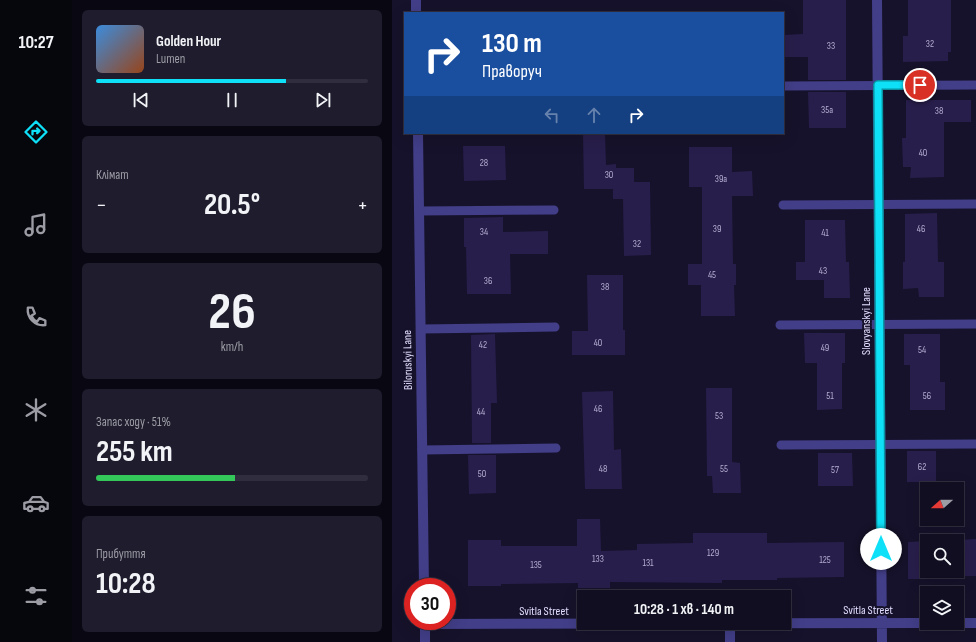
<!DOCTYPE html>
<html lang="uk">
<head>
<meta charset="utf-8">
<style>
  :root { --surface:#100e20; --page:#1e1c2d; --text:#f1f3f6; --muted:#9c9ca5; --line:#302e3e; --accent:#0ee0f8 }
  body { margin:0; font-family:"Sofia Sans Condensed",sans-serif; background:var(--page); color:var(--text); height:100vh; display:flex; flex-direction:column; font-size:15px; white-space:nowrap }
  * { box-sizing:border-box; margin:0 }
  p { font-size:13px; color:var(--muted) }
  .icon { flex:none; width:22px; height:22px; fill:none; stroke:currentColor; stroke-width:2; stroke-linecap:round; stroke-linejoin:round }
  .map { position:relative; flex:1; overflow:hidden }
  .details { display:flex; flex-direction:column; gap:10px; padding:10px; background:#090812; width:320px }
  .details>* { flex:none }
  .banner { position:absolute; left:12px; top:12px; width:380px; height:122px; border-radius:0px; box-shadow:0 4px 16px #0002,0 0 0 1px var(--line); background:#1a4fa0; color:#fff; overflow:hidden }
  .needle { width:26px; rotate:249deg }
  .controls { position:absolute; left:528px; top:482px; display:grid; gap:8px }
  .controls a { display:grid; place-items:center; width:44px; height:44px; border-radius:0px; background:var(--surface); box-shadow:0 4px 16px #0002,0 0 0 1px var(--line); font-size:20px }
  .speed { position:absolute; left:12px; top:578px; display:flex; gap:8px; font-size:20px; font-weight:700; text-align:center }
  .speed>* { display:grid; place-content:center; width:52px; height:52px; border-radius:50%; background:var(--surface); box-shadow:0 4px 16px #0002,0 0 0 1px var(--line); line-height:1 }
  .speed .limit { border:6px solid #d22; background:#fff; color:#111 }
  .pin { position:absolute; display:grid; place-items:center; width:34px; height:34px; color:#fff; margin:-17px; border:2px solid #fff; border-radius:50%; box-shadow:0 1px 4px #0007 }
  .me { position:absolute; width:44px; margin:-22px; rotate:0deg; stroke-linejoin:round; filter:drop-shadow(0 0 3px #0008) }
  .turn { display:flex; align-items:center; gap:14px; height:84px; padding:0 12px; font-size:18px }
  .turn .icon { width:52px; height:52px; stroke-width:2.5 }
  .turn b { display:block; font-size:28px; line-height:34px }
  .lanes { display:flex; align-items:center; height:38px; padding:0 12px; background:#0003; justify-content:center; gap:20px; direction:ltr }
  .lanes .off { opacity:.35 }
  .big { font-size:30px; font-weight:700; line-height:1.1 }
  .details .card { flex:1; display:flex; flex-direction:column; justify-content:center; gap:6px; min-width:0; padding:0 14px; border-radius:6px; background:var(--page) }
  .details .dial { align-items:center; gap:0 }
  .dial b { font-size:52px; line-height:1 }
  .song { display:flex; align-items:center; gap:12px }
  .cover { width:48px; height:48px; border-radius:6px; background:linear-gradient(135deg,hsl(210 70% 55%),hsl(20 70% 35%)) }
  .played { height:4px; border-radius:2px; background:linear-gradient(90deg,var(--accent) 70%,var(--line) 70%) }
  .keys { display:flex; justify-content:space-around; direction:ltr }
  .heat { display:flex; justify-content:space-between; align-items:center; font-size:22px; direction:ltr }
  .charge { height:6px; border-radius:3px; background:linear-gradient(90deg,#34c759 51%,var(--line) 0) }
  .trip { position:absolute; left:185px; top:590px; width:214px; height:40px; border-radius:0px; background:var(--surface); box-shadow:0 4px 16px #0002,0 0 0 1px var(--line); font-weight:700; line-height:40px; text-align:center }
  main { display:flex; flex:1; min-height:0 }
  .menu { display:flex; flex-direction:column; width:72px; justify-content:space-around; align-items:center; background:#06060d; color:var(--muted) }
  .menu .icon { width:28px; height:28px }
  .menu .selected { color:var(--accent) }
  .menu b { font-size:18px; color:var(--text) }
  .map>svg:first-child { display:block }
  .building { fill:#281e4b }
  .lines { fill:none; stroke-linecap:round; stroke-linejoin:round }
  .service { stroke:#423e88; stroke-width:9 }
  .minor { stroke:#423e88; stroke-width:10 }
  .route-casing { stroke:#0992a1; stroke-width:10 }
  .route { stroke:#0ee0f8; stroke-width:7 }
  .labels { text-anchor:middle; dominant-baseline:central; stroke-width:4; stroke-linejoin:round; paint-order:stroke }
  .number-label { font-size:10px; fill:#b3add1 }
  .street-label { font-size:12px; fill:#e1ddfe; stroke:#16122b }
</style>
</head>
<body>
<main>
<nav class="menu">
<b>10:27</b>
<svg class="icon selected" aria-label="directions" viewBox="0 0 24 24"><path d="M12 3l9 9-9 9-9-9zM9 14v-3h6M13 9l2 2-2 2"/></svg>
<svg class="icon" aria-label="music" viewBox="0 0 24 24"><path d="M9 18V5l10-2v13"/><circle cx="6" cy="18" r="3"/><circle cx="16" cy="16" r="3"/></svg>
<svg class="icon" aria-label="phone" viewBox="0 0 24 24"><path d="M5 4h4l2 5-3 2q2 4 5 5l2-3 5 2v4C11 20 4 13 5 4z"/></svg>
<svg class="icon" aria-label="climate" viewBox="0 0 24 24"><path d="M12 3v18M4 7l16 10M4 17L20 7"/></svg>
<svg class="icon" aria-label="car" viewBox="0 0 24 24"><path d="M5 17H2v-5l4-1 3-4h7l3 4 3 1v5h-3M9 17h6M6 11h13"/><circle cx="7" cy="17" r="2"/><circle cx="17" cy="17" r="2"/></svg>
<svg class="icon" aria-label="filters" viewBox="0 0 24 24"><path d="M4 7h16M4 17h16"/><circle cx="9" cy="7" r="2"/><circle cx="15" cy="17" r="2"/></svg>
</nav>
<section class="details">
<div class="card">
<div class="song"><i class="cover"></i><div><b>Golden Hour</b><p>Lumen</p></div></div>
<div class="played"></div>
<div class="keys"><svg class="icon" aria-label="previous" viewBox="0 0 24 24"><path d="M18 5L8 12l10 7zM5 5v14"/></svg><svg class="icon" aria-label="pause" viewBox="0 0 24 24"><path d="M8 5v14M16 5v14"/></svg><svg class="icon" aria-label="next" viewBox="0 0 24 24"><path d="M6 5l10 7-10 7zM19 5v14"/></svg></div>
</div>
<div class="card"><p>Клімат</p>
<div class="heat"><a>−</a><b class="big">20.5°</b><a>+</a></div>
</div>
<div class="card dial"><b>26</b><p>km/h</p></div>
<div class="card"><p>Запас ходу · 51%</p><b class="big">255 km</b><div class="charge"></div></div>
<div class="card"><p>Прибуття</p><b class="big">10:28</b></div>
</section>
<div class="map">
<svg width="584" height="642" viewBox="0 0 584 642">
  <rect width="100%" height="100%" fill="#16122b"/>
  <!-- building -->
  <path class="building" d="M411 0H454V80H416V57H391V35L411 34Z
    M516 0H559V52H556V61L511 62V36H516Z
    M416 92H454V128H417Z
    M514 100H579V122H552V177L518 178 519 167H511L510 138H514Z
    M191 133H213L214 165 224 164V168H242V182H258L259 255 232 256 231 199H221V189H192Z
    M71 146H113L114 180 72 181Z
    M297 147H340V172L360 171 361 196H340L341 264H344V285H342L343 316H309V285H296V264H310V187H297Z
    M545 213 546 262H552V297H527L526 288 511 289V262H513V214Z
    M111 217V232L156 231V254H118L119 294H75L74 247H72V218Z
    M413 220H453L454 262H457L458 298H432V280H404V262H413Z
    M195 275H231V330H233V355H180V331H196Z
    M412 333H453V363H450V409L425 410V363H413Z
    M103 334 105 403H99V443H80L79 335Z
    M512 334H548V382H553V410H518V365H512Z
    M314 388H340V462L348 463 349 493H321L320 476H315Z
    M221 391 222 450 229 449 230 489H193L190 392Z
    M515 451H544V482H515Z
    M426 453H460L461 486H426Z
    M76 455H104V493L77 494Z
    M185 519H208L209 551 245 550V544L301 543V533H375V543L452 542V577L385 578V580H330V583L218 582V588H186V583L109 584V586H76V540H109V546H185Z
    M584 539V576H541V579H516V542L535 541V571H565L566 540Z"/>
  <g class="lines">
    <!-- service -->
    <path class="service" d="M391 86 584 85
      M391 205 584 204
      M27 211 162 210
      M388 325 584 324
      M29 329 163 327
      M389 445 584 444
      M30 450 164 448"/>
    <!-- minor -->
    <path class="minor" d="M24 0V13
      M485 0 490 642
      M26 133 32 587
      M33 621V642
      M338 623V642
      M565 623H584
      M33 624 535 623"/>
  </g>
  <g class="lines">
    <defs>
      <path id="route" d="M489 549 486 85H528"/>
    </defs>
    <!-- route casing -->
    <use href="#route" class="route-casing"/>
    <!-- route -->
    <use href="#route" class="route"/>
  </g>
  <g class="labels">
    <!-- number labels -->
    <g class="number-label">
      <text x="538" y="44">32</text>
      <text x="439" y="46">33</text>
      <text x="435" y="110">35а</text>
      <text x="547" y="111">38</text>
      <text x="531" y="153">40</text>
      <text x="92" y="163">28</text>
      <text x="217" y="175">30</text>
      <text x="329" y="179">39а</text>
      <text x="325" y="229">39</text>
      <text x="529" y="229">46</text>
      <text x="92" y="232">34</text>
      <text x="433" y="233">41</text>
      <text x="245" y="244">32</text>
      <text x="431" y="271">43</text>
      <text x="320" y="275">45</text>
      <text x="96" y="281">36</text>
      <text x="213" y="287">38</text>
      <text x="206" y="343">40</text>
      <text x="91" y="345">42</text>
      <text x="433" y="348">49</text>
      <text x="530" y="350">54</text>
      <text x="438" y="396">51</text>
      <text x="535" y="396">56</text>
      <text x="206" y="409">46</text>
      <text x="89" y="412">44</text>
      <text x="327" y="416">53</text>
      <text x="530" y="467">62</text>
      <text x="211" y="469">48</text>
      <text x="332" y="469">55</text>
      <text x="443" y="470">57</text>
      <text x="90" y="474">50</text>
      <text x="321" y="553">129</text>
      <text x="206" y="559">133</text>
      <text x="433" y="560">125</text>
      <text x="256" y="563">131</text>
      <text x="144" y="565">135</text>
    </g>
    <!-- street labels -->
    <g class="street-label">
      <text transform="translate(474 321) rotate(-90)">Slovyanskyi Lane</text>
      <text transform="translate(16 360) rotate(-91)">Biloruskyi Lane</text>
      <text x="476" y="610">Svitla Street</text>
      <text x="152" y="611">Svitla Street</text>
    </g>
  </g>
</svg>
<div class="controls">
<a><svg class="needle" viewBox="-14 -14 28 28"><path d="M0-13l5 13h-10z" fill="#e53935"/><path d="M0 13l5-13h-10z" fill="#9c9ca5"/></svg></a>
<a><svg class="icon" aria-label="search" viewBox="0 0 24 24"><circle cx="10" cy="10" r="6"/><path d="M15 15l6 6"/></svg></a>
<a><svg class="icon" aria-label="layers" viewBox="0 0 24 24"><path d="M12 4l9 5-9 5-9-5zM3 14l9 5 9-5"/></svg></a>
</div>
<div class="speed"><div class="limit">30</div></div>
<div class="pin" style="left:528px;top:85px;background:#d93025"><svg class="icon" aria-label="arrive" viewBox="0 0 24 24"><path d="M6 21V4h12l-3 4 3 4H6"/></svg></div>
<svg class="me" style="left:489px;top:549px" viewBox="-20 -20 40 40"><circle r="19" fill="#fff"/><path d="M0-13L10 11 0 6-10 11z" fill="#0ee0f8"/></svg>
<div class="trip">10:28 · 1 хв · 140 m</div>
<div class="banner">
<div class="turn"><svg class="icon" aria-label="right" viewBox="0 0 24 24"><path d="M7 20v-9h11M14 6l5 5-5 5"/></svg><div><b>130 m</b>Праворуч</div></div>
<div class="lanes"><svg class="icon off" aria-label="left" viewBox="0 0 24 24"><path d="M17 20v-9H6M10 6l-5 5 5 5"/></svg><svg class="icon off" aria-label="ahead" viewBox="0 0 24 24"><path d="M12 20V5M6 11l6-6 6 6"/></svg><svg class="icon" aria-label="right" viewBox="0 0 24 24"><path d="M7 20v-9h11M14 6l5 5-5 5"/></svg></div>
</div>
</div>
</main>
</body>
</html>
